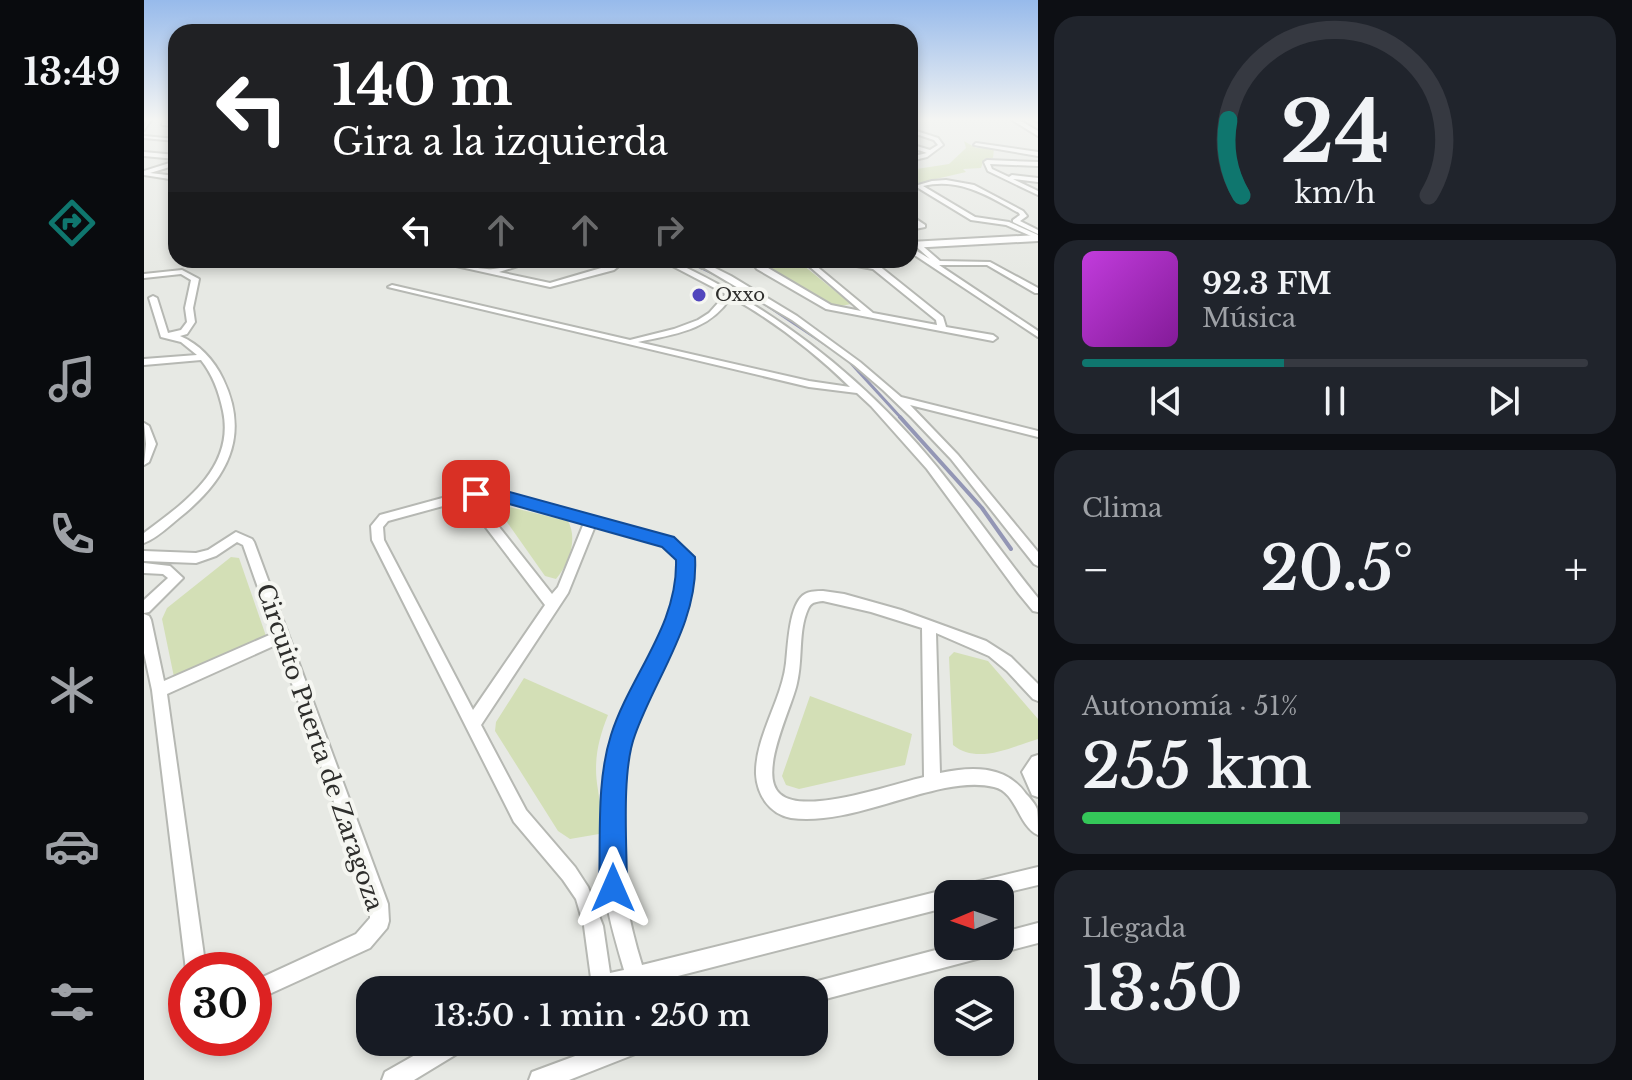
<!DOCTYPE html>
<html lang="es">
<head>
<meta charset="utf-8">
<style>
  :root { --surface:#171b24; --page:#20242c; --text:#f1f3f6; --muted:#9ea1a6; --line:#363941; --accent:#0f766e }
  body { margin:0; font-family:"Libre Baskerville",serif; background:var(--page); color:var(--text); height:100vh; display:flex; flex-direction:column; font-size:30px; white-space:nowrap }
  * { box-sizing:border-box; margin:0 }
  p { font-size:26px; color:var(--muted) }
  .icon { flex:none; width:44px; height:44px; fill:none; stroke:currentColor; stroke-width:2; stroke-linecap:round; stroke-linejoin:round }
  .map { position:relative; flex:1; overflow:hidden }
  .sheet { display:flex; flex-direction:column; gap:16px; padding:16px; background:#0d0f14; width:594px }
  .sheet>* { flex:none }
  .top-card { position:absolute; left:24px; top:24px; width:750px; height:244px; border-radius:24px; box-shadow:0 4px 12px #0003; background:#202124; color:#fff; overflow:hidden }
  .needle { width:52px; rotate:268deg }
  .controls { position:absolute; left:790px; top:880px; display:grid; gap:16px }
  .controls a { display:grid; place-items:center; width:80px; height:80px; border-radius:16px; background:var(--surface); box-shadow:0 4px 12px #0003; font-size:40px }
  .speed { position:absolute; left:24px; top:952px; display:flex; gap:16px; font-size:40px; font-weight:700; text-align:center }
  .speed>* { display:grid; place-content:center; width:104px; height:104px; border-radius:50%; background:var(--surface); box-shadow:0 4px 12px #0003; line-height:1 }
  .speed .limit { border:12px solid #d22; background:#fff; color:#111 }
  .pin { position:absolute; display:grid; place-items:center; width:68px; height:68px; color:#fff; margin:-34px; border-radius:16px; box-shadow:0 4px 12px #0006 }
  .me { position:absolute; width:88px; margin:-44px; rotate:0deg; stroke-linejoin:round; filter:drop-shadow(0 0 6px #0008) }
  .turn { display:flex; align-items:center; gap:28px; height:168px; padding:0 32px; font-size:36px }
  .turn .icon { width:104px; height:104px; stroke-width:2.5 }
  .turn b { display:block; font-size:56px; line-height:68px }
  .lanes { display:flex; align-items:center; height:76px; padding:0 32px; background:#0003; justify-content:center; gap:40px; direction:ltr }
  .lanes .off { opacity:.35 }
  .big { font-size:60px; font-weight:600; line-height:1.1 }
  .sheet .widget { flex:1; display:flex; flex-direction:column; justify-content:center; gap:12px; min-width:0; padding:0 28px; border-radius:24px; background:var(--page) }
  .sheet .dial { align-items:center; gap:0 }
  .dial svg { height:208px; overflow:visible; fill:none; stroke:var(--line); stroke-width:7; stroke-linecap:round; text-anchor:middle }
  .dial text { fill:var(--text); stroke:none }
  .song { display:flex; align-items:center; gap:24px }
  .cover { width:96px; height:96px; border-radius:12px; background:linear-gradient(135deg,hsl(290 70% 55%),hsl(290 70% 35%)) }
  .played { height:8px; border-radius:4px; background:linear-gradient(90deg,var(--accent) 40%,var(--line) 40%) }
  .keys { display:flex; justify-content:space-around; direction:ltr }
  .heat { display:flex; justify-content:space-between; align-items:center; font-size:44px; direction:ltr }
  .charge { height:12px; border-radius:6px; background:linear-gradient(90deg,#34c759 51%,var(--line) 0) }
  .trip { position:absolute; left:212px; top:976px; width:472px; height:80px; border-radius:24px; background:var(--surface); box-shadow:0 4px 12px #0003; font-weight:600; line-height:80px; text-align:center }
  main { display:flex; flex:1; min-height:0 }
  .dock { display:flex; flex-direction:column; width:144px; justify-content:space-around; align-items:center; background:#090b0e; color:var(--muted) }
  .dock .icon { width:56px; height:56px }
  .dock .active { color:var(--accent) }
  .dock b { font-size:36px; color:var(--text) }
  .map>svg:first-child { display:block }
  .green { fill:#d3dfb6 }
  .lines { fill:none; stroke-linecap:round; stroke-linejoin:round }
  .stream-far2 { stroke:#9396b5; stroke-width:2 }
  .stream-far1 { stroke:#9396b5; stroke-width:3 }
  .stream { stroke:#9396b5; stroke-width:4 }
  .street-casing { stroke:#b6b8b3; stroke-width:4 }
  .secondary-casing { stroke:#b6b8b3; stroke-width:4 }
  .street { fill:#fff; fill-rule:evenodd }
  .secondary { fill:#fff; fill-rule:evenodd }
  .route { fill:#1a73e8; stroke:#114b97; stroke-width:2 }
  .poi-dot { fill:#5146bd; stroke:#f5f6f1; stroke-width:3 }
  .labels { text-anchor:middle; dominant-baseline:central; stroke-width:8; stroke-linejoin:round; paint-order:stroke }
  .far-poi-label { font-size:18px; fill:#2e2e2c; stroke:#f5f6f1; text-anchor:start }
  .near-street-label { font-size:24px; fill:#2e2e2c; stroke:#f5f6f1 }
</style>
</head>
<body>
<main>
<nav class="dock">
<b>13:49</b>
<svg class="icon active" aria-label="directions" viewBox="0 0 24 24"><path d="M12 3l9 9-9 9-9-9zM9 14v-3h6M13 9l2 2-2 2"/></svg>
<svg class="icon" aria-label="music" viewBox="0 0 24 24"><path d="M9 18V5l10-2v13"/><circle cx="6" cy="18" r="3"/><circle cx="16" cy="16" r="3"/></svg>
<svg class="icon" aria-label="phone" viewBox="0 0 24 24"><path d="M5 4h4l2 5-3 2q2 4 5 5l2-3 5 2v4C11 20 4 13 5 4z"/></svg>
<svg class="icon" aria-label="climate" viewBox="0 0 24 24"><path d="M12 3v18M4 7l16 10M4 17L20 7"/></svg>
<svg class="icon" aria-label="car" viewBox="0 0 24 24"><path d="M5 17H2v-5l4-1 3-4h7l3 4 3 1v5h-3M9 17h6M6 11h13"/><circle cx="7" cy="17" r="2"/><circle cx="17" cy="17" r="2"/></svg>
<svg class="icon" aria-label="filters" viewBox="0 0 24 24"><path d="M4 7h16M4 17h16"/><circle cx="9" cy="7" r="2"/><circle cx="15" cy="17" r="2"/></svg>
</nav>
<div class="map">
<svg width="894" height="1080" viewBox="0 0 894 1080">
  <rect width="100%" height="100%" fill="#e7e9e4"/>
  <!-- green -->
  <path class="green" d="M820 141 832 148 850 149 849 158 840 159 837 168 819 169 822 172 766 185V170L805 164 822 148Z
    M620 261H654L707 304 692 307 617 264Z
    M357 505 424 521C434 539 425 564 412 579L401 576 353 508Z
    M87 557 95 558 122 636 30 677 18 619 23 608Z
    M810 652 844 661 894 719V739C867 747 833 765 809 745L805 657Z
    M380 678 464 715C454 740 449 762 454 790 456 806 461 817 455 834L426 839 414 831 351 731 352 722Z
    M666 696 768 734 761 765 655 789 642 785 638 776Z"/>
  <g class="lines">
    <!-- stream-far2 -->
    <path class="stream-far2" d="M889 120 894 123
      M540 260 580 279"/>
    <!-- stream-far1 -->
    <path class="stream-far1" d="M618 302 684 346
      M704 360 758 419"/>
    <!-- stream -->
    <path class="stream" d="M756 417 838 508 867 549"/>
    <defs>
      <path id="street" d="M3 120H7L0 130Z
        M19 120H23V123L32 124V126L18 125Z
        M766 129 794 138 799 145 783 157 766 161V157L783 153 766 147V144L786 150 794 145 790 140 766 132Z
        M0 136 32 139V141L0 138Z
        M832 143 894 152V156L830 145Z
        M0 152 32 155V159L0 156Z
        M843 160 894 162V166L846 164 848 169 865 177 868 175 894 178V182L869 179 894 191V195L844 171 840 162Z
        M32 161V165L6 173 32 176V180L0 175V171Z
        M802 180 830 185 879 211 883 216 876 221 894 230V234L869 222V220L876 215 875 213C845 196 815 177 779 186L831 217 865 222 894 235V239L862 225 827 220 771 186 788 181Z
        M766 215 781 225V227L766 230V226L773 225 766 220Z
        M766 235 796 261 846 262 894 288V293H891L843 265H795L894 331V337L766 252V247L786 259 766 241Z
        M285 260C305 260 323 268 343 269 358 271 376 260 393 260L355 272 406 283 464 266 468 264 467 260H473L476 265 470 270 406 287Z
        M517 260H526C631 308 720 378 793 467 828 510 859 555 894 598V612L889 611 875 594 783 469 727 406 713 393 665 387 244 287 248 285 486 340 530 329 554 320 565 313 582 294ZM587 297C630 321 671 353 706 387L665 381 494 342C531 334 565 331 587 297Z
        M547 260H555L587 276 653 316 716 362 757 397 894 431V437L766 405 814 455 894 552V566L890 564 807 459 767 417 739 390 710 365 648 320Z
        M609 260H617L615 262 619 265 687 305 717 311 658 260H665L729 313 793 325 792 320 729 269 680 260H697L734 265 799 317 802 327 849 335 853 338 849 341 682 309 613 269 608 262Z
        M38 270 55 279 49 308 51 322 43 334 36 336C55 344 70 360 79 379 107 437 82 481 35 518 24 527 13 538 0 543V533C40 503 91 468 79 411 75 392 69 375 57 360L0 365V359L53 355 37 342 17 337 5 298 9 296 13 298 24 333 37 330 43 322 41 308 47 280 37 274 0 278V274Z
        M0 423 5 426 12 444 5 462 0 465 2 444Z
        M351 490 528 539 547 557C552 624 514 659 492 717 463 797 474 887 498 965L804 889 811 892 812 887 819 885 894 867V885L856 894H804V907L479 990H430L433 983 447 978 440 926 432 899 419 880 370 822 228 540 227 526 236 515 324 491ZM351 498 440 523 414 587 408 594 333 499ZM321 500 401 605 329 710 240 540 239 527 244 521ZM451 526 520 545 535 559C538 619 502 659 479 712 456 765 453 842 462 899 466 923 473 946 480 970L466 973 459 926 444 887 431 867 382 810 337 725 424 593Z
        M92 532 108 539 110 542 244 904 245 921 243 928 226 948 110 1001V981L212 934 226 918V904L134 644 23 694 62 970H42L8 690 0 653V614L5 616 7 620 20 681 130 633 99 545 93 542 72 556 52 563 0 561V551L52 553 64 550Z
        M0 563 26 566 39 578 5 612 0 613V600L24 578 19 574 0 573Z
        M679 591 700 594 757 610 842 641 867 657 894 684V701L889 699 863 671 845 656 792 633 796 773C828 766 862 765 882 794 886 798 891 804 893 809 894 816 894 827 894 835 874 826 873 792 850 787 834 783 817 785 801 788 755 797 693 825 647 818 625 814 613 794 612 774 611 737 638 700 642 663 644 645 645 603 661 594 666 591 673 591 679 591ZM679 601 727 612 778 628 780 777C749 784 660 816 636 794 613 774 648 708 653 683 659 659 654 631 664 609 667 602 671 602 679 601Z
        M894 755V797L888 795 878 772 888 757Z
        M894 923V943L856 953 852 951 844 956 670 1002V990H661L663 985 670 982 807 946H856V933Z
        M294 1042H325L321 1049 270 1080H238L241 1072Z
        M469 1042H508L504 1049 425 1080H385L388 1072Z"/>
      <path id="secondary" d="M868 120H875L894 131V136Z
        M894 235V241L766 248V242Z
        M552 260H563L567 266 558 268Z"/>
    </defs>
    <!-- street casing -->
    <use href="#street" class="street-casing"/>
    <!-- secondary casing -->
    <use href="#secondary" class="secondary-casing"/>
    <!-- street -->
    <use href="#street" class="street"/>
    <!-- secondary -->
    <use href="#secondary" class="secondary"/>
  </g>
  <!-- sky -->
  <linearGradient id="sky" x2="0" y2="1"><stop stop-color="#97baeb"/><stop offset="0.44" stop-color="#f4f5f3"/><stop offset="1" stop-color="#f4f5f3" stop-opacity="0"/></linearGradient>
  <rect width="894" height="271" fill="url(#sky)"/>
  <!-- route -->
  <path class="route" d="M332 488H351L530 537 551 557C555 622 512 676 491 735 477 772 483 847 483 888L479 897 469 901 459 897 455 888C457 839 452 782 467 735 486 675 534 626 532 560L518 547 351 500 326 498 324 494Z"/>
  <!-- markers -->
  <circle class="poi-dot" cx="555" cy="295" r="8"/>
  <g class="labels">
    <!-- far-poi labels -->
    <g class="far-poi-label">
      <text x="571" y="295">Oxxo</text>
    </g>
    <!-- near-street labels -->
    <g class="near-street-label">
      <text transform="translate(176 747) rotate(71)">Circuito Puerta de Zaragoza</text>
    </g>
  </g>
</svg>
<div class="controls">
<a><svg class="needle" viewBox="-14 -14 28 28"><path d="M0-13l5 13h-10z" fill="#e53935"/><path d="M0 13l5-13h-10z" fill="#9ea1a6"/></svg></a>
<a><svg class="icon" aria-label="layers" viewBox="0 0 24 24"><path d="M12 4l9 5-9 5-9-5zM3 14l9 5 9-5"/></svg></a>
</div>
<div class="speed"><div class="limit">30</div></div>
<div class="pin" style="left:332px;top:494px;background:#d93025"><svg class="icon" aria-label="arrive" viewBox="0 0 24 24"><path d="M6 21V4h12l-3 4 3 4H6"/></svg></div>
<svg class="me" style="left:469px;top:888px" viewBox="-20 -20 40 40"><path d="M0-17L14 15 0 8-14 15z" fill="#1a73e8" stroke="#fff" stroke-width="4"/></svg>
<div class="trip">13:50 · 1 min · 250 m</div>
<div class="top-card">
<div class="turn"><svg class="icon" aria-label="left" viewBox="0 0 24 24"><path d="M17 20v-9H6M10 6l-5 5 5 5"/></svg><div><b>140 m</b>Gira a la izquierda</div></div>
<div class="lanes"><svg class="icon" aria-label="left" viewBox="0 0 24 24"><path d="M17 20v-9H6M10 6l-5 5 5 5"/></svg><svg class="icon off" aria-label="ahead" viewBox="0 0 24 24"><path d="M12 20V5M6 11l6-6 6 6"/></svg><svg class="icon off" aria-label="ahead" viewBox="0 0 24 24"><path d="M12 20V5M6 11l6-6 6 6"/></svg><svg class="icon off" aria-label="right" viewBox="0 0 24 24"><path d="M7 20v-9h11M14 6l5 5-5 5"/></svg></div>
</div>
</div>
<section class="sheet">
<div class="widget dial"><svg viewBox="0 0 100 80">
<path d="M14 69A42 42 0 1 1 86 69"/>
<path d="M14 69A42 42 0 0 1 9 40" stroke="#0f766e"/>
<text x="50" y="56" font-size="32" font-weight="700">24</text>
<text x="50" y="72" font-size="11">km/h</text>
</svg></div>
<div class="widget">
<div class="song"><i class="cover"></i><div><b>92.3 FM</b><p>Música</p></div></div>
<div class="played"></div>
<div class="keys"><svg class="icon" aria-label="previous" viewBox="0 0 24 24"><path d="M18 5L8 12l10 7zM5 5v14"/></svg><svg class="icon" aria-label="pause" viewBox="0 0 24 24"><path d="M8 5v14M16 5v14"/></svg><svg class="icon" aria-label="next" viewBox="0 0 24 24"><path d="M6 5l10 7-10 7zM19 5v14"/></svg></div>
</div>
<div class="widget"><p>Clima</p>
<div class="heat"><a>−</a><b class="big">20.5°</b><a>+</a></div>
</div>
<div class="widget"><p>Autonomía · 51%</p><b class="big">255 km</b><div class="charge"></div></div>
<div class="widget"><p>Llegada</p><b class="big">13:50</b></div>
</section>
</main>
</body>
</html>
